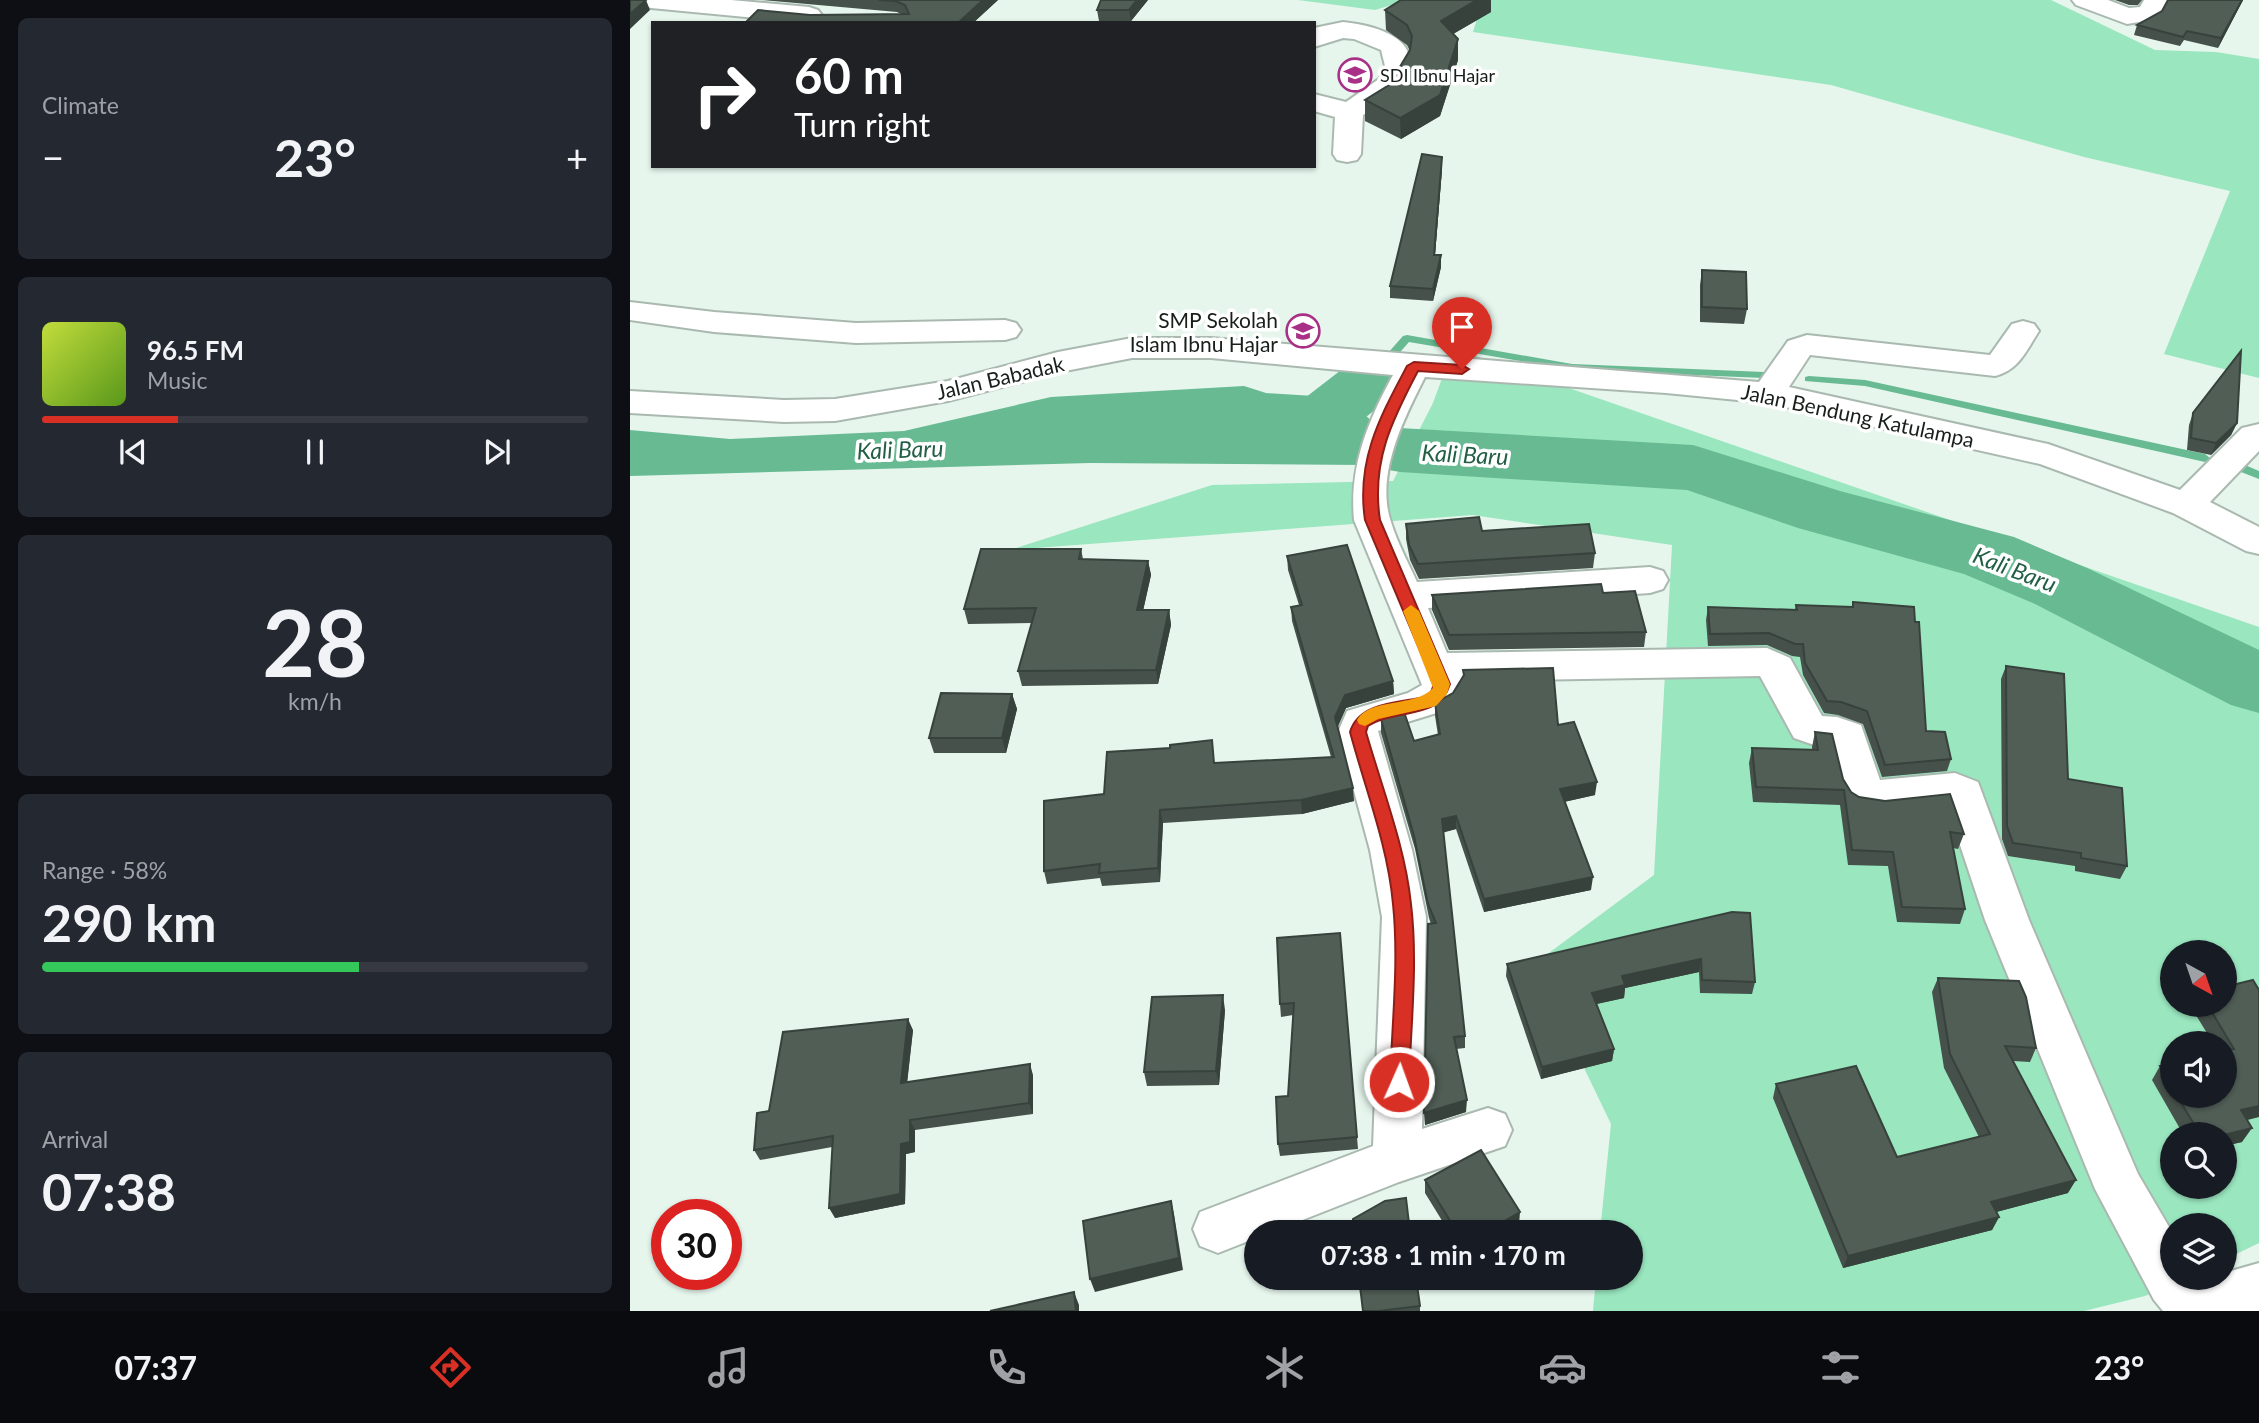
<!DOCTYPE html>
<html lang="en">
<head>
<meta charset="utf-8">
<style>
  :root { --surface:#171b24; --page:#242831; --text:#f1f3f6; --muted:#9ea1a6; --line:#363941; --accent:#d93025 }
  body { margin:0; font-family:Lato,sans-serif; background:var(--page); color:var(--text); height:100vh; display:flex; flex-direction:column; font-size:26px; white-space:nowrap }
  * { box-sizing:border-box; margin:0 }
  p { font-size:23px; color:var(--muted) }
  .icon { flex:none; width:38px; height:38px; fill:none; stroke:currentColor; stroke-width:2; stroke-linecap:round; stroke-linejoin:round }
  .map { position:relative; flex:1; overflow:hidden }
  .drawer { display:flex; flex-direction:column; gap:18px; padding:18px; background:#0d0f14; width:630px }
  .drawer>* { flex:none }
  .top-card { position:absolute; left:21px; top:21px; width:665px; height:147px; border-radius:0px; box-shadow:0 2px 5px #0004; background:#202124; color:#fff; overflow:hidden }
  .needle { width:46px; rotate:140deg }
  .tools { position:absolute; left:1530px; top:940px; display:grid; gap:14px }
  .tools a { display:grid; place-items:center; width:77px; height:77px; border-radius:50%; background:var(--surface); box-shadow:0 2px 5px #0004; font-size:35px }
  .speed { position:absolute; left:21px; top:1199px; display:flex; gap:14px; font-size:35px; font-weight:700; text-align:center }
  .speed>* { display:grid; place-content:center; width:91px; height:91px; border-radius:50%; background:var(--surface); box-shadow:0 2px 5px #0004; line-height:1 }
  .speed .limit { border:10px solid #d22; background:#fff; color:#111 }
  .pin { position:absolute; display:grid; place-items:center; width:60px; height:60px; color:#fff; margin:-72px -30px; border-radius:50% 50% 50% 0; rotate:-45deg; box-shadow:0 0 7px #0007 }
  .pin .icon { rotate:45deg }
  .me { position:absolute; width:77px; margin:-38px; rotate:2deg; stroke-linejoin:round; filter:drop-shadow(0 0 5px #0008) }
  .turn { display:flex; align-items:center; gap:24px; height:147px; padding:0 28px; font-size:32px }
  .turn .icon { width:91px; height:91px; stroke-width:2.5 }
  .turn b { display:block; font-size:49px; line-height:60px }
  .big { font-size:52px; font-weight:700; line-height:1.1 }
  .drawer .widget { flex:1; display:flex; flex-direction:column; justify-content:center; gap:10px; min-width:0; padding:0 24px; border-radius:10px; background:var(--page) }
  .drawer .dial { align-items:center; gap:0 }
  .dial b { font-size:91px; line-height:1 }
  .song { display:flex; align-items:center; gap:21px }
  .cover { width:84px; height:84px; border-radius:10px; background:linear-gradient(135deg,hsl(70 70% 55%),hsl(90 70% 35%)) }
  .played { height:7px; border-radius:4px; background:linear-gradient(90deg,var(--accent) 25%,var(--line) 25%) }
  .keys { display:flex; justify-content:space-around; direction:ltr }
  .heat { display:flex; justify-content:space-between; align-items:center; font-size:38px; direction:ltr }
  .charge { height:10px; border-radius:5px; background:linear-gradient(90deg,#34c759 58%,var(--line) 0) }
  .trip { position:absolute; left:614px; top:1220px; width:399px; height:70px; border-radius:35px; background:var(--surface); box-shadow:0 2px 5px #0004; font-weight:700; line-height:70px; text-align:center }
  .dock { display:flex; height:112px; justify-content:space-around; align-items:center; background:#090b0e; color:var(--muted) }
  .dock .icon { width:49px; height:49px }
  .dock .active { color:var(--accent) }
  .dock b { font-size:32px; color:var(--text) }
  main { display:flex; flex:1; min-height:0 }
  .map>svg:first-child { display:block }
  .green { fill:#99e6bf; fill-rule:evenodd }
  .water { fill:#68ba92 }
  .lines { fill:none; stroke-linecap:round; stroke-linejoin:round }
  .stream { fill:#68ba92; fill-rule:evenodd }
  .river { fill:#68ba92; fill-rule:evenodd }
  .minor-casing { stroke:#aab9b0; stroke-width:4 }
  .minor { fill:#fff; fill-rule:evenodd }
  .wall { fill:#45514a }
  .shaded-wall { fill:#38423c }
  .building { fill:#505e56; stroke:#38423c; stroke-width:2 }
  .route { fill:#d93025; stroke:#8d1f18; stroke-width:2 }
  .slow { fill:#f59e0b }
  .labels { text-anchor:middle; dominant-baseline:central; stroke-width:7; stroke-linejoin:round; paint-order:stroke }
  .far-poi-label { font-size:18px; fill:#181e1a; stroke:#fff; text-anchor:start }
  .poi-label { font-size:21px; fill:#181e1a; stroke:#fff; text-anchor:end }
  .street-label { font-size:21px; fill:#181e1a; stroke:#fff }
  .water-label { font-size:23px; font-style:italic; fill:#225f44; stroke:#fff }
</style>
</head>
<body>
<main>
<section class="drawer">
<div class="widget"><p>Climate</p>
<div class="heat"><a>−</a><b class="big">23°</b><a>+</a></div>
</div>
<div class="widget">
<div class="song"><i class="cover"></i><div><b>96.5 FM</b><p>Music</p></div></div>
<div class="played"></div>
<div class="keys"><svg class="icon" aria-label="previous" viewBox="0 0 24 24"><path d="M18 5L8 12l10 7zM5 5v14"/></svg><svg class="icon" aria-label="pause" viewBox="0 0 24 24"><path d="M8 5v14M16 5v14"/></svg><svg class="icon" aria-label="next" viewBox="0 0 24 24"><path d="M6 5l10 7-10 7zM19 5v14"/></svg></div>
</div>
<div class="widget dial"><b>28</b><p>km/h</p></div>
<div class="widget"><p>Range · 58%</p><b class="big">290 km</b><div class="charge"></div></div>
<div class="widget"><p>Arrival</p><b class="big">07:38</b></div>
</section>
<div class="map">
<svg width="1629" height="1311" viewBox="0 0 1629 1311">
  <rect width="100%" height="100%" fill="#e6f6ed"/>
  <!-- green -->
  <path class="green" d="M668 0H778L745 10Z
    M826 0H1421L1525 50 1586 52 1629 59V378L1534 354 1600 191 1454 157 1201 85 843 32 851 5Z
    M823 348 1629 627V1243L1594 1260V1225H1542V1278H1556L1515 1296 1454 1311H963L966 1278H1001V1232H970L981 1124 904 964 1024 875 1042 545 843 515 380 550 582 485 763 481 803 403ZM1542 952H1594V1004H1542ZM1542 1043H1594V1096H1542ZM1542 1134H1594V1186H1542Z"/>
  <!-- water -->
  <path class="water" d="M614 386 636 393 716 398 744 423 734 465 460 463 0 476V430L100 439 274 431 421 397Z"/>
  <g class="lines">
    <!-- stream -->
    <path class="stream" d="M777 335 942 364 1134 372 1139 375 1134 378 942 370 779 342 742 384H734L733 382 734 380 773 336Z
      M1179 376 1235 380 1575 454 1580 458 1575 462 1235 386 1175 381V377Z
      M1615 465 1629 471V479L1611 472 1609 469Z"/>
    <!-- river -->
    <path class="river" d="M738 361 761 367 771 382 761 397 731 421 770 428 1063 445 1210 491 1384 537 1457 568 1629 650V713L1601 705 1405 604 1334 574 1168 528 1057 490 770 472 674 455H659L635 448 625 433 635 418 658 411 715 367Z"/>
    <defs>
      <path id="minor" d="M8 0H101L179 7 188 10 192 15 188 20 179 23 21 8 12 5Z
        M1442 0H1478L1499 8 1510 7 1514 0H1540L1527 19 1497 24 1446 5Z
        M713 22C795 31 801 74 733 115L731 154 727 160 717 162 707 160 703 154 705 117 684 111V94L716 102 749 79 755 66 751 50 724 39 713 38 684 47V28Z
        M0 302 84 312 226 323 375 320 386 323 391 330 386 337 375 340 226 343 84 332 0 320Z
        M1393 321 1404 324 1409 331C1396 351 1389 370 1365 376L1180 355 1159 387 1418 444 1550 490 1612 428 1629 424V451L1580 502 1629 527V554L1616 551 1543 513 1410 464 1138 403 1036 393 795 377C774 418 745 475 761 522 767 542 778 562 787 582L1020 567 1033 571 1038 580 1033 589 1020 593 798 608 817 653 1137 648 1160 658 1192 716 1207 717 1231 725 1250 780 1325 773 1348 782 1399 920 1508 1174 1542 1232V1278H1594V1273L1629 1263V1311H1533L1524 1300 1465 1189 1355 920 1317 806C1296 808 1232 821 1219 805 1207 791 1205 765 1200 747L1187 746 1164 738 1130 676 829 681 832 687 821 705 813 711 748 731 782 850 796 917 792 1129 858 1108 875 1114 882 1130 875 1146 769 1182 642 1232H626V1238L588 1253 570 1246 563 1229 570 1212 743 1146 752 917 740 850 708 732 717 711 778 693 792 685 724 520C719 466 738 421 763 375L581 358H502L430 372 318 401 205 421 154 422 0 413V391L154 400 205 399 318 381 428 352 502 338H581L1129 382 1158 341 1177 335 1360 355 1382 324Z"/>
    </defs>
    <!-- minor casing -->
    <use href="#minor" class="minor-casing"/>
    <!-- minor -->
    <use href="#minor" class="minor"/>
  </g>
  <!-- wall -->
  <path class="wall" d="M131 0H368L343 23H115L180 15 271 14 267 12Z
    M518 0 501 21H469L467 10Z
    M771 0H861V12L823 34 828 39V60L810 116 771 139 735 121V100L759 85 780 51 777 45 756 30 755 10Z
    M1485 0H1512L1508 5H1499Z
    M1613 0 1588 48 1554 40 1550 46 1504 35 1507 25 1532 11Z
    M812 169 805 255H811V267L803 301 760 298V286Z
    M1072 270 1117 309 1114 324 1070 322V285Z
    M1563 413 1607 423 1601 435 1581 455 1557 450 1559 425Z
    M776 524 852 531 965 553 963 568 789 579 780 560 776 539Z
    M451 549 453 559 518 561 521 575 513 610H539L541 625 528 684 392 686 388 671 402 623 338 624 334 609Z
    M657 556 763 681 764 694 716 708 707 727 724 801 672 814 533 823 530 882 472 886 470 878 417 884 414 871 474 794 585 763 701 757 662 621 661 607 669 605 658 570Z
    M973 593 1016 632 1014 647 819 650 802 610V595Z
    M1223 602 1285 622 1296 731 1321 759 1317 771 1252 777 1233 724 1208 715 1194 713 1173 675 1170 657 1162 656 1137 645 1078 646 1076 620 1078 607 1165 610 1166 605 1222 607Z
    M1376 666 1438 779 1497 866 1490 879 1445 871V866L1378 856 1372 839 1371 679Z
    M833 670 928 725 965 795 934 802 961 890 854 912 826 829 813 832 835 1036V1048L826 1049 836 1112 795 1125 801 924 799 918 785 849 751 733V719L784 741 808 735 805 716V703L823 693 833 676Z
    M382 694 387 709 376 753H304L299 738Z
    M1185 732 1221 792 1229 797 1334 834 1328 849 1323 848 1335 909 1330 924 1267 922 1258 866 1218 865 1210 805 1123 802 1119 763 1122 748 1182 750V747Z
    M1102 912 1125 982 1122 994 1070 993 1069 972 995 988 994 998 967 1004 984 1049 982 1061 911 1079 876 976 877 964Z
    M710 933 728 1149 650 1156 648 1144 658 1096 663 1015 651 1017 650 1004Z
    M1308 978 1406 1048 1400 1062 1383 1061 1438 1193 1366 1212 1369 1217 1362 1230 1213 1268 1143 1098 1146 1084 1267 1157 1349 1137 1314 1068 1302 992Z
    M1594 987 1617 1120 1612 1142 1594 1146V1134H1553L1522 1080 1530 1066 1542 1064V1096H1594V1043H1583L1561 1007 1562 1004H1594Z
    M595 1010 589 1085 517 1086 514 1072Z
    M283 1030 277 1082 403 1075V1114L285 1130V1152L276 1154 275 1204 205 1218 202 1147 130 1160 124 1150 139 1111Z
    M795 1180 889 1225 877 1232H819L795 1193Z
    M790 1306V1311H732Z"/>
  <!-- shaded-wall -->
  <path class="shaded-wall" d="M16 0 20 10 0 29V14Z
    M353 0H368L343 23H328Z
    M507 0H518L501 21 499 10Z
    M847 0H861V12L811 41V21Z
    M1612 0H1613L1588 48 1591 38Z
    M828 39V60L810 116 771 139 770 118Z
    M812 157V169L804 267V255Z
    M811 255V267L803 301V289Z
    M1607 423 1601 435 1581 455 1586 443Z
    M518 561 521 575 510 625 507 610Z
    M539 610 541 625 528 684 526 670Z
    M763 681 764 694 716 708 706 731 705 717 715 695Z
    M382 694 387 709 376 753 372 738Z
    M967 782 965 795 929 803 930 789Z
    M723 788 724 801 672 814 671 800Z
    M530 810 533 823 530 882 528 868Z
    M826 816V829L812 833V819Z
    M963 877 961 890 854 912V899Z
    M1071 959 1069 972 995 988 994 998 961 1005 962 993 992 976Z
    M593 995 595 1010 589 1085 586 1071Z
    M278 1019 283 1030 276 1093 271 1083Z
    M984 1049 982 1061 911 1079 912 1067Z
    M400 1064 403 1075V1114L399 1103Z
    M837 1100 836 1112 795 1125 794 1113Z
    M1629 1106V1117L1602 1124 1611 1110Z
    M280 1120 285 1130V1152L276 1154 275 1204 205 1218 199 1208 271 1144Z
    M1622 1128 1612 1142 1594 1146V1135Z
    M1446 1180 1438 1193 1355 1215 1361 1202Z
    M541 1201 544 1214 553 1270 465 1292 460 1279Z
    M890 1212 889 1225 877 1232H855Z
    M1369 1217 1362 1230 1213 1268 1218 1256Z
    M444 1292 449 1305V1311H446Z"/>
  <!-- building -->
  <path class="building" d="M0 0H16L0 14Z
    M249 0H353L328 23H115L128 10 180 15 279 14 275 5 265 1Z
    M471 0H507L499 10H467Z
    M771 0H847L811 21 828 39 810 95 770 118 735 100 759 85 780 50 782 36 777 25 755 10Z
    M1538 0H1612L1591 38 1557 31 1553 37 1507 25 1532 11Z
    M792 154 812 157 804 255H811L803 289 760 286Z
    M1072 270 1116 272 1117 309 1072 307Z
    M1611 351 1607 423 1586 443 1561 438 1563 413Z
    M849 517 852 531 959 524 965 553 788 564 779 545 776 524Z
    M717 545 763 681 715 695 705 717 723 788 671 800 530 810 528 868 469 873 470 864 414 871V801L474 794 477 752 540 748V745L582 740 584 763 704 757 661 607 672 605 657 556Z
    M351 549H451L449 559 518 561 507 610H539L526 670 388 671 406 608 334 609Z
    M971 584 973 593 1005 591 1016 632 819 635 802 595Z
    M1223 602 1284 607 1285 622H1289L1296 731 1315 732 1321 759 1255 765 1237 711 1211 702 1197 701 1175 663 1173 644H1165L1139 633 1080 634 1078 607 1167 610 1166 605 1223 607Z
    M1376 666 1434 674 1438 779 1492 788 1497 866 1451 858V853L1383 843 1377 826Z
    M923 668 928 725 944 722 967 782 930 789 963 877 854 899 826 816 812 819 835 1036 824 1037 837 1100 794 1113 798 924 806 923 798 904 784 836 751 719 774 712 784 741 810 734 805 703 823 693 834 675 833 670Z
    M311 693 382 694 372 738H299Z
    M1185 732 1202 734 1213 779 1221 792 1229 797 1255 801 1320 794 1334 834 1320 832 1335 909 1272 907 1263 852 1222 850 1214 790 1126 787 1122 748 1188 750Z
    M1102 912 1120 913 1125 982 1072 980 1071 959 992 976 995 985 962 993 984 1049 912 1067 877 964Z
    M710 933 727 1137 648 1144 646 1097 658 1096 664 1003 650 1004 647 938Z
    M1308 978 1389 981 1396 997 1406 1048 1375 1046 1446 1180 1361 1202 1369 1217 1218 1256 1146 1084 1226 1066 1267 1157 1360 1134 1320 1054Z
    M1623 980 1629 990V1106L1611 1110 1622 1128 1594 1135V1134H1570L1547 1096H1594V1051L1604 1049 1577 1004H1594V987Z
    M593 995 586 1071 514 1072 522 997Z
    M278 1019 271 1083 400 1064 399 1103 280 1120V1142L271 1144 270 1194 199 1208 203 1136 124 1150 127 1113 139 1111 153 1032Z
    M1542 1064V1086L1530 1066Z
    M851 1150 890 1212 855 1232H827L795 1180Z
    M776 1198 780 1232H724L723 1219 755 1201Z
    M541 1201 549 1258 460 1279 453 1221Z
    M729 1278H786L790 1306 749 1311H733Z
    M444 1292 446 1311H360Z"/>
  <!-- route -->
  <path class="route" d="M784 362 832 365 839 369 832 374 788 371C762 420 741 462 750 520L820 684C809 721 766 708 738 726L736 732C752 788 775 846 781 904 788 962 781 1023 779 1082L776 1088 769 1090 763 1088 760 1082C762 1023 769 962 763 904 758 846 735 788 720 732 729 702 768 703 795 697L801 692 804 684 735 520C726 460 750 417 777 366Z"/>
  <!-- slow -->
  <path class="slow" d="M781 605 789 611 820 684 817 694 806 706 748 719 735 726 729 724 727 720C741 697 784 708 803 688L773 611Z"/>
  <!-- icons -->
  <defs>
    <symbol id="school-ring" viewBox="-11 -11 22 22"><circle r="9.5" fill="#fff" stroke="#a83087" stroke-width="1.5"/><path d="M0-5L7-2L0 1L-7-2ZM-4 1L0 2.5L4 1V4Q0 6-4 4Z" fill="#a83087"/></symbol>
  </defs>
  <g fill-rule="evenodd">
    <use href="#school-ring" x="706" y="56" width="38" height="38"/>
    <use href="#school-ring" x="654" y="312" width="38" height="38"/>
  </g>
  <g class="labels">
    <!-- far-poi labels -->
    <g class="far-poi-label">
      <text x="750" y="75">SDI Ibnu Hajar</text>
    </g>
    <!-- poi labels -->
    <g class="poi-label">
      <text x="648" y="319">SMP Sekolah<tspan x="648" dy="24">Islam Ibnu Hajar</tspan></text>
    </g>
    <!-- street labels -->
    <g class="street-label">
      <text transform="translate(370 377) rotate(-13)">Jalan Babadak</text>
      <text transform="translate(1228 415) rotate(12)">Jalan Bendung Katulampa</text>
    </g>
    <!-- water labels -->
    <g class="water-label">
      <text transform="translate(270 449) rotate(-2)">Kali Baru</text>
      <text transform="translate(835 454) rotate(3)">Kali Baru</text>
      <text transform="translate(1385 569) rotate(21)">Kali Baru</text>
    </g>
  </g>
</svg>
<div class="tools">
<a><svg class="needle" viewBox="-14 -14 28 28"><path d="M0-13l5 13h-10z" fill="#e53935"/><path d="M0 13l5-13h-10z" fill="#9ea1a6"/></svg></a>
<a><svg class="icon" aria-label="sound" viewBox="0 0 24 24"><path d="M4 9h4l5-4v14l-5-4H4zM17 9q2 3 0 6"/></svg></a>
<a><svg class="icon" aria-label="search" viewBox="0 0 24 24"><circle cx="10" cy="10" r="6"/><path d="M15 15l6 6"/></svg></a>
<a><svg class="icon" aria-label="layers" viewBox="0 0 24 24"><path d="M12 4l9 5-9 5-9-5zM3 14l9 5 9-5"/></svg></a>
</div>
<div class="speed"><div class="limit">30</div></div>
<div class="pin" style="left:832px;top:369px;background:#d93025"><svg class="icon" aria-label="arrive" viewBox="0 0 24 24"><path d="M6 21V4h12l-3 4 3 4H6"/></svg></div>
<svg class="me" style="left:769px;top:1082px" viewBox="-20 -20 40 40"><circle r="17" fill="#d93025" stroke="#fff" stroke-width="3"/><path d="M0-11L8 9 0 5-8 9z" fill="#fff"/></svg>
<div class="trip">07:38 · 1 min · 170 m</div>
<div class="top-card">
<div class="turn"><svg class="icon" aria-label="right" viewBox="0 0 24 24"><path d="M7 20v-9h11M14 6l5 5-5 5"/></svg><div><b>60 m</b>Turn right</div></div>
</div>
</div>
</main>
<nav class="dock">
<b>07:37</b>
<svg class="icon active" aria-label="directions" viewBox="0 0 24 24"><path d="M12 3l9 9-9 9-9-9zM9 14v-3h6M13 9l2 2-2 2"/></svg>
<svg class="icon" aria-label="music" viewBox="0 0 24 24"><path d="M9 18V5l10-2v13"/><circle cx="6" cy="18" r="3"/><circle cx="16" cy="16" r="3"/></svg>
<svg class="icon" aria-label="phone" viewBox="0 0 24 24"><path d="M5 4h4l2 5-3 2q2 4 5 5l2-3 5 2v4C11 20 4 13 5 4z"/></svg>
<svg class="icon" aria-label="climate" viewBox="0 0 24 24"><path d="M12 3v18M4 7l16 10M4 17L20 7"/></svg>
<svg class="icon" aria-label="car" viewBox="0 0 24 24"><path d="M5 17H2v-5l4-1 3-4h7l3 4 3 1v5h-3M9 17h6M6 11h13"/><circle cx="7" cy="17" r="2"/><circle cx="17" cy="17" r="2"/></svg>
<svg class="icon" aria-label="filters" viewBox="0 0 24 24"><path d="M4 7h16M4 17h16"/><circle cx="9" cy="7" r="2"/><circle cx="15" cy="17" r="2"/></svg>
<b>23°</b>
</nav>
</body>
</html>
